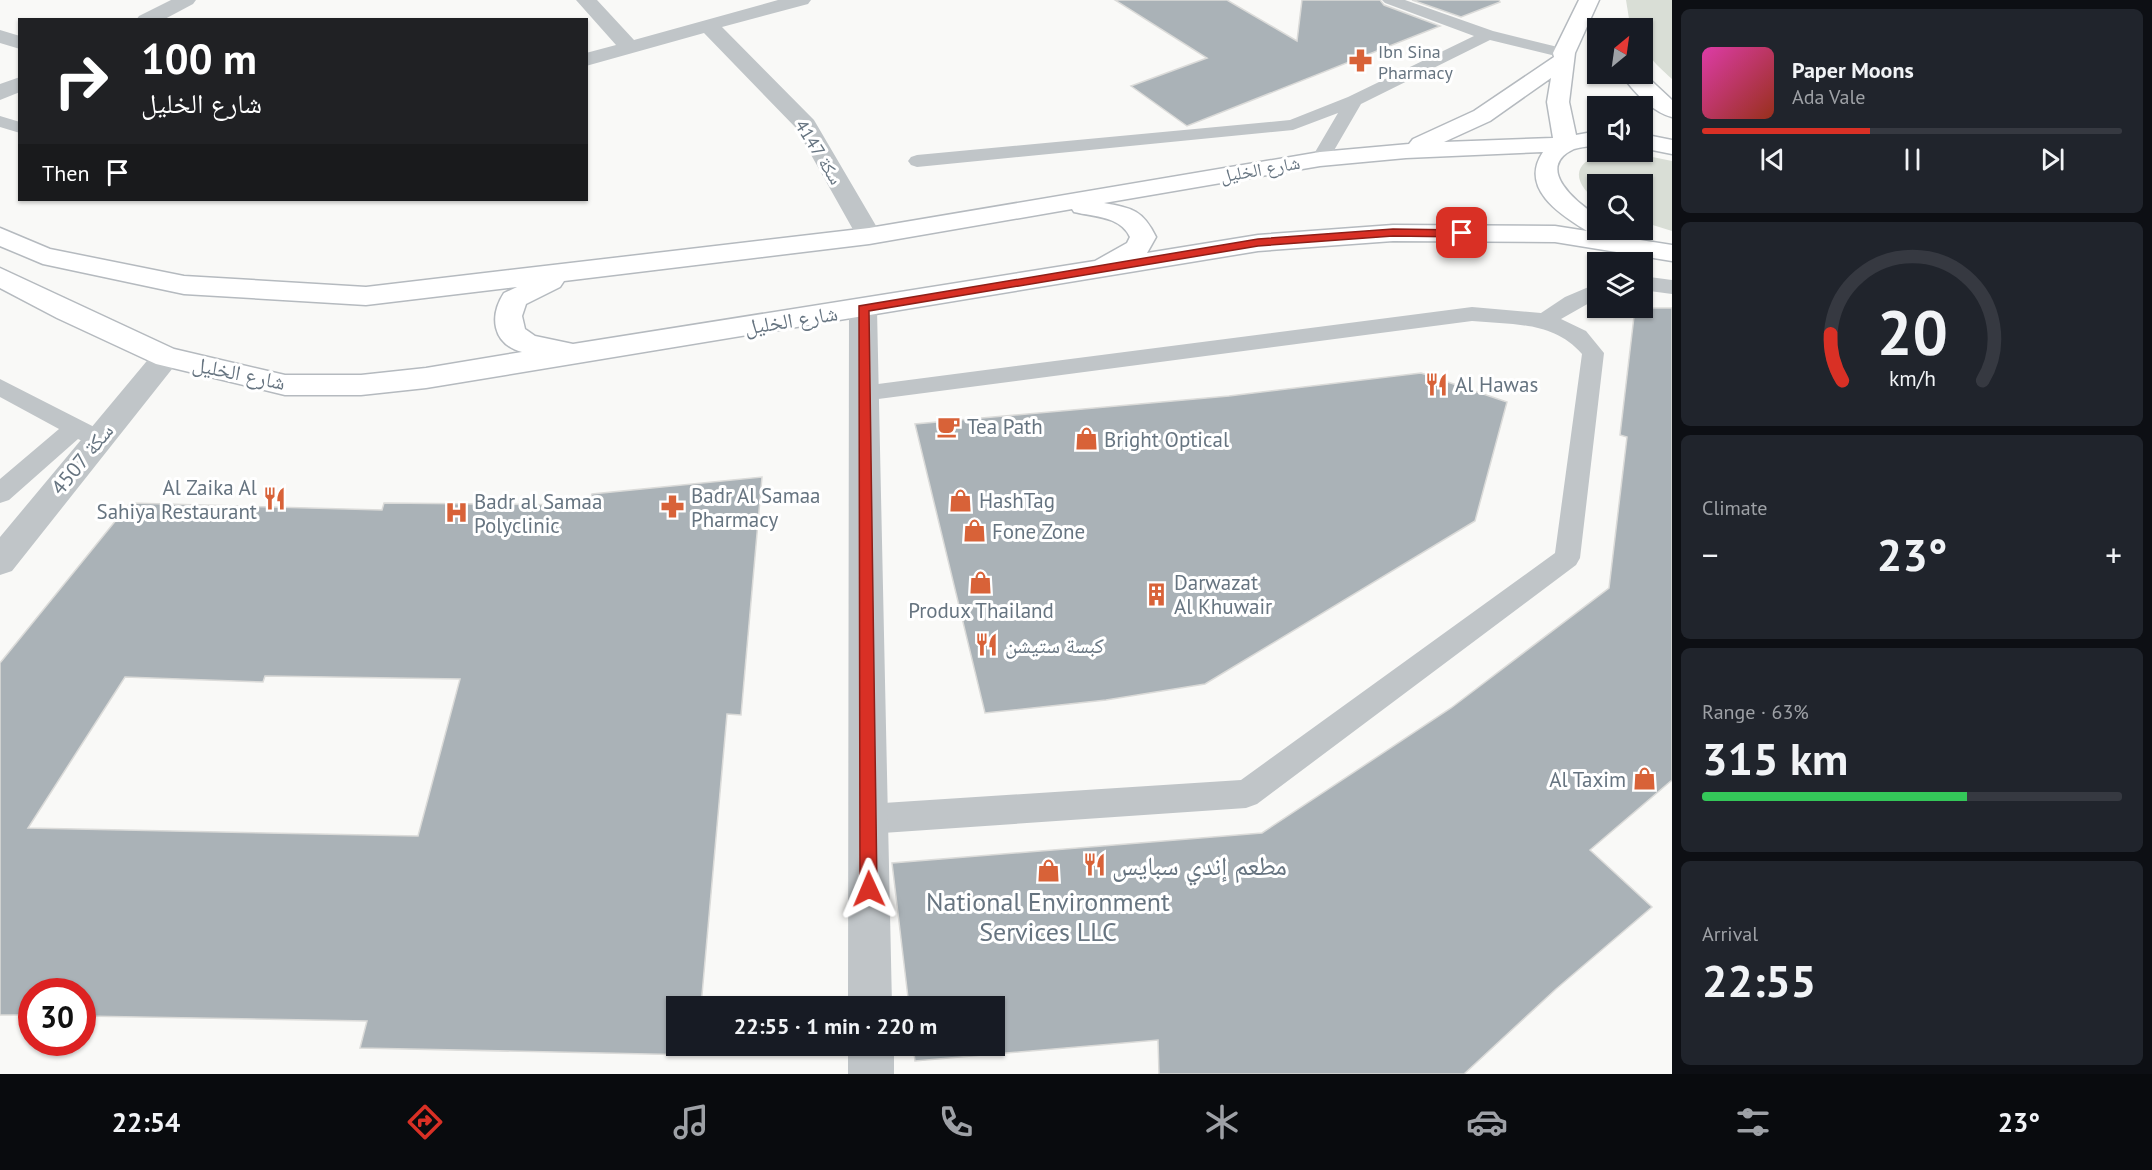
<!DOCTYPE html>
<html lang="en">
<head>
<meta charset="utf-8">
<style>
  :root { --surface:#171b24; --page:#20242c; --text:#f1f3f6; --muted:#9ea1a6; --line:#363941; --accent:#d93025 }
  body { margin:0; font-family:"PT Sans","Noto Naskh Arabic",sans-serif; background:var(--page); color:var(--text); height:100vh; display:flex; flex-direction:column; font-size:22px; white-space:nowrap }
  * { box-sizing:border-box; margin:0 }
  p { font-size:20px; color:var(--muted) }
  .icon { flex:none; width:33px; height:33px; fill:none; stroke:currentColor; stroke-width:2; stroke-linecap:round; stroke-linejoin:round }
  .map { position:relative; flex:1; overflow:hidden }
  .sheet { display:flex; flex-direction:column; gap:9px; padding:9px; background:#0d0f14; width:480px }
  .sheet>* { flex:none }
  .hud { position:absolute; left:18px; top:18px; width:570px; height:183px; border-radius:0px; box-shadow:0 2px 4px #0004; background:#202124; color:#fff; overflow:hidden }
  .needle { width:39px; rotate:29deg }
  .buttons { position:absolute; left:1587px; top:18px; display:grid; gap:12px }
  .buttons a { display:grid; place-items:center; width:66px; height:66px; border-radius:0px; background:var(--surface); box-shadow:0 2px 4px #0004; font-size:30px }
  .speed { position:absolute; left:18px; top:978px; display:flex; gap:12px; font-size:30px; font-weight:700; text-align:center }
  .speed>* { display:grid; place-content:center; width:78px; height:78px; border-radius:50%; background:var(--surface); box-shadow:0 2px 4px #0004; line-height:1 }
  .speed .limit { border:9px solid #d22; background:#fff; color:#111 }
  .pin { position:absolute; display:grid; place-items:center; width:51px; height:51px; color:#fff; margin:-26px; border-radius:12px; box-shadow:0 3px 9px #0006 }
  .me { position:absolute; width:66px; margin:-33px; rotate:359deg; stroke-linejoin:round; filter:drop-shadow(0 0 4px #0008) }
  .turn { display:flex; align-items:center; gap:21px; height:126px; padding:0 24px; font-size:27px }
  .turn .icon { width:78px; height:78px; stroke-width:2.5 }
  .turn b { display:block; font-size:42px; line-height:51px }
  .then { display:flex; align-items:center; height:57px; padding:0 24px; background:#0003; gap:12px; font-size:22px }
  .big { font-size:45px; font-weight:800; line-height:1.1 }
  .sheet .widget { flex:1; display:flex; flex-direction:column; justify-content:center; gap:9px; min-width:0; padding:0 21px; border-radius:9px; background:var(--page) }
  .sheet .dial { align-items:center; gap:0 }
  .dial svg { height:156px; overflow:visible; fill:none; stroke:var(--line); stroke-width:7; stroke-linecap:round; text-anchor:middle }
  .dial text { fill:var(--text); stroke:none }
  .song { display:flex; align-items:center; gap:18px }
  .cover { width:72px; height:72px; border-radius:9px; background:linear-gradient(135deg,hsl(320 70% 55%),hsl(10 70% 35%)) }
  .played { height:6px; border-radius:3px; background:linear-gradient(90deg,var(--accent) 40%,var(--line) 40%) }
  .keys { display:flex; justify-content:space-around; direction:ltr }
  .heat { display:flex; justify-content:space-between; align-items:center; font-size:33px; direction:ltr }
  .charge { height:9px; border-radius:4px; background:linear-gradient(90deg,#34c759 63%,var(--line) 0) }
  .trip { position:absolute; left:666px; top:996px; width:339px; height:60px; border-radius:0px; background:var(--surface); box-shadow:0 2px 4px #0004; font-weight:800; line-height:60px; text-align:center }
  .tabs { display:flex; height:96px; justify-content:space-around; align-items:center; background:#090b0e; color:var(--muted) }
  .tabs .icon { width:42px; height:42px }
  .tabs .active { color:var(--accent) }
  .tabs b { font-size:27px; color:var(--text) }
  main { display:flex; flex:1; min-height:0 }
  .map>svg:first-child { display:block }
  .green { fill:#d9ded6 }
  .building { fill:#aab2b7; stroke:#dbdbd9; stroke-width:1.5; fill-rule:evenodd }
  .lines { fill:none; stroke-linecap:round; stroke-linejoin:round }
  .secondary-casing { stroke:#b5babf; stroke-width:3 }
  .lane { fill:#c0c5c8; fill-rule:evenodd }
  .street { fill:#c0c5c8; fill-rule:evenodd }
  .secondary { fill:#fff; fill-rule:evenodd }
  .route { fill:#d93025; stroke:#8d1f18; stroke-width:1.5 }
  .labels { text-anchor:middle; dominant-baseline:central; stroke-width:6; stroke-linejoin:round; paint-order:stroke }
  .far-poi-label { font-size:18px; fill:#667480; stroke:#fff; text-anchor:start }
  .far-street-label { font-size:18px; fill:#667480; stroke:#fff }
  .street-label { font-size:21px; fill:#667480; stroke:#fff }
  .poi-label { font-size:21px; fill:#667480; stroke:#fff; text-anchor:start }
  .near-poi-label { font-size:26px; fill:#667480; stroke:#fff; text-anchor:start }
</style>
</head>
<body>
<main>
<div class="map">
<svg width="1672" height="1074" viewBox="0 0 1672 1074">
  <rect width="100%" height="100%" fill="#f9f9f7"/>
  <!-- green -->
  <path class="green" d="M1626 0H1672V79C1654 62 1642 54 1642 28H1632L1630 25Z
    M1609 152H1628L1672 161V231L1643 222 1642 184H1598L1597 201C1569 179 1574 160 1609 152Z"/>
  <!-- building -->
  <path class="building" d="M1115 0H1227L1297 41 1302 0H1380L1384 5 1440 26 1187 126 1131 86 1207 58Z
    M1412 0H1499L1500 2 1461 17Z
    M1635 308H1672V780L1590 850 1652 907 1556 989 1464 1074H1159L1158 1040 915 1061 913 1046H994V1006H909L892 863 1262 833 1451 708 1609 588 1627 437 1620 435Z
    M1421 373 1507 402 1475 521 1205 684 1106 700 985 713 915 424 1229 396Z
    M762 477 741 715 727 714 701 1006H676V1046H697L696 1055 360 1048 367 1021 82 1016V992H32V1015H0V663L130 503 382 510 384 503 589 505 592 494ZM265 676 460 679 418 836 28 828 125 677 263 682Z"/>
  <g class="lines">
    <defs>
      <path id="secondary" d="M1579 0H1599L1575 53 1569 102 1576 135 1598 131V145C1590 146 1581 147 1574 149 1533 168 1578 204 1598 216V230H1609L1602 234 1672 245V261L1555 242 1393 241 1258 251 426 388 361 395H285L156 364 57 318 0 288V268L174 349 285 375H361L426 368 522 352C492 344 489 316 504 293L517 287 366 305 184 294 43 264 0 246V228L50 249 184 276 366 287 869 228 1320 152 1409 144 1413 139 1474 111 1554 57 1553 53ZM1551 78 1547 102 1553 138 1444 142 1490 121ZM1543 152C1519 188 1559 214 1587 231L1555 226 1393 225 1258 235 1147 253 1156 237C1143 210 1132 208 1104 203L1320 166 1406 158ZM1072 209 1074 212C1095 217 1120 216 1130 237L1127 243 1095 261 573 344 535 336 525 329 522 316 526 304 560 287 564 281 869 244Z
        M1642 72 1672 100V117C1652 112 1633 91 1621 74Z
        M1642 134 1672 140V154L1642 148Z"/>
    </defs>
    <!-- secondary casing -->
    <use href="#secondary" class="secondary-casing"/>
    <!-- lane -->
    <path class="lane" d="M1382 0H1405L1493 31 1570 50 1572 53 1564 58 1490 40 1361 104 1329 159 1326 163H1314L1311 159 1338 113 1293 130 917 167 911 165 908 161 911 157 917 155 1290 120 1348 97 1474 36 1385 3Z
      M0 116 20 122V133L0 127Z
      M1642 276 1672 280V294L1642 290Z
      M1598 283V298L1561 319 1586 331 1604 353 1580 558 1576 565 1257 804 1246 808 868 834 857 830 853 819 857 808 868 804 1241 780 1555 553 1582 354C1553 321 1513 325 1472 321L863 401 855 399 852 393 855 387 1472 307 1541 313 1565 297Z
      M0 379 106 433 110 439 106 445 98 448 78 439 9 500 0 503V479L59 429 0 397Z"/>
    <!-- street -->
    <path class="street" d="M171 0H196L193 4 163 20H136L139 16Z
      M576 0H597L634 40 778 0H811L808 4 722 27 814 120 882 236 878 242 869 244 860 242 796 128 704 33 586 66V53L616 45Z
      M0 30 20 36V49L0 43Z
      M20 77V92L0 100V84Z
      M863 300 873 303 877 309 892 1006H848L849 309 853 303Z
      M166 347 176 350 180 357 176 364 12 571 0 575V537L156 350Z
      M848 1046H894V1074H848Z"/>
    <!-- secondary -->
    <use href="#secondary" class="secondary"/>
  </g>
  <!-- route -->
  <path class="route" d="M1393 229 1462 230 1467 233 1462 237 1393 236 1258 246 869 311 877 889 875 895 869 898 863 895 860 889 859 306 1258 239Z"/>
  <!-- icons -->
  <defs>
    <symbol id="pharmacy-bare" viewBox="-9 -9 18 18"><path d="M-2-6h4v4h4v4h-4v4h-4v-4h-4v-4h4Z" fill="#d86238" stroke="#fff" stroke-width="2.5" paint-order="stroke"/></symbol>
    <symbol id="restaurant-bare" viewBox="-9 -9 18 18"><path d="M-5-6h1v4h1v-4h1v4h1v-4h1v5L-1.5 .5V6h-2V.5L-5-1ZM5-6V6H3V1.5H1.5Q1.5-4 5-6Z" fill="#d86238" stroke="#fff" stroke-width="2.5" paint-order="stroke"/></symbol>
    <symbol id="cafe-bare" viewBox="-9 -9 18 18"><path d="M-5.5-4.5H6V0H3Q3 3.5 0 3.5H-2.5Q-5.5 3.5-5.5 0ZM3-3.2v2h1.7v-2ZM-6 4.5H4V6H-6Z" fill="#d86238" stroke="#fff" stroke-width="2.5" paint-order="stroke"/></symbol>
    <symbol id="shop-bare" viewBox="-9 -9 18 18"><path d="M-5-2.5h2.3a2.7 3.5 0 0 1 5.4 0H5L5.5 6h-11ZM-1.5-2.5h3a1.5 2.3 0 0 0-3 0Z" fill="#d86238" stroke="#fff" stroke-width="2.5" paint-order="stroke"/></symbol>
    <symbol id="hospital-bare" viewBox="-9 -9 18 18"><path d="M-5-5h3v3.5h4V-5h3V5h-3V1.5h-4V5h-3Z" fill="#d86238" stroke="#fff" stroke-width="2.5" paint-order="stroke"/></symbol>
    <symbol id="building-bare" viewBox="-9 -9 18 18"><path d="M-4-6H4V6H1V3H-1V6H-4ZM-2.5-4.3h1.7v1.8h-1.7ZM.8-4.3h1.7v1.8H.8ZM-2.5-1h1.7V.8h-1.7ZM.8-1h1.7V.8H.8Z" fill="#d86238" stroke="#fff" stroke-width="2.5" paint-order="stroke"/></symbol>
  </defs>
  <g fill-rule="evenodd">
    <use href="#pharmacy-bare" x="1344" y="44" width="33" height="33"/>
    <use href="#restaurant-bare" x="1420" y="368" width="33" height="33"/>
    <use href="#cafe-bare" x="932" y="410" width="33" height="33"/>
    <use href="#shop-bare" x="1070" y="422" width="33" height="33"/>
    <use href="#restaurant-bare" x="258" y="482" width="33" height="33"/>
    <use href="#shop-bare" x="944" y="484" width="33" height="33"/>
    <use href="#pharmacy-bare" x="656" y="490" width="33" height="33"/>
    <use href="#hospital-bare" x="440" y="496" width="33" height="33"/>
    <use href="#shop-bare" x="958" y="514" width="33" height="33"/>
    <use href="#shop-bare" x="964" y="566" width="33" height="33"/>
    <use href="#building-bare" x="1140" y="578" width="33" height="33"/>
    <use href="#restaurant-bare" x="970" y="628" width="33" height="33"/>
    <use href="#shop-bare" x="1628" y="762" width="33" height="33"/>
    <use href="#restaurant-bare" x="1078" y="848" width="33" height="33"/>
    <use href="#shop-bare" x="1032" y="854" width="33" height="33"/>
  </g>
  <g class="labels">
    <!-- far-poi labels -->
    <g class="far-poi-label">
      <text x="1378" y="51">Ibn Sina<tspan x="1378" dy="21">Pharmacy</tspan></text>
    </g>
    <!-- far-street labels -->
    <g class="far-street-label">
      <text transform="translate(819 152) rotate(58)">سكة 4147</text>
      <text transform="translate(1260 169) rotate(-10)">شارع الخليل</text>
    </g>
    <!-- street labels -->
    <g class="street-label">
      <text transform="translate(791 320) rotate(-9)">شارع الخليل</text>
      <text transform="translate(239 373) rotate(12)">شارع الخليل</text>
      <text transform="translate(82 459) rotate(-51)">سكة 4507</text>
    </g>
    <!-- poi labels -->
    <g class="poi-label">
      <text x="1455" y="384">Al Hawas</text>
      <text x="967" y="426">Tea Path</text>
      <text x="1104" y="439">Bright Optical</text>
      <text x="257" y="487" text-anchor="end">Al Zaika Al<tspan x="257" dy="24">Sahiya Restaurant</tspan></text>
      <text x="691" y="495">Badr Al Samaa<tspan x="691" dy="24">Pharmacy</tspan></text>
      <text x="979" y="500">HashTag</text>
      <text x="474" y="501">Badr al Samaa<tspan x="474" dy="24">Polyclinic</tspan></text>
      <text x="992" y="531">Fone Zone</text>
      <text x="1174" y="582">Darwazat<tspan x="1174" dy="24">Al Khuwair</tspan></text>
      <text x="981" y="610" text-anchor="middle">Produx Thailand</text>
      <text x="1005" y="645">كبسة ستيشن</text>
      <text x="1626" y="779" text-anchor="end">Al Taxim</text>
    </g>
    <!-- near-poi labels -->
    <g class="near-poi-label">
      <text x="1112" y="865">مطعم إندي سبايس</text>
      <text x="1048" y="901" text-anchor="middle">National Environment<tspan x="1048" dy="30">Services LLC</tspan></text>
    </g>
  </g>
</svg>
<div class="buttons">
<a><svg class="needle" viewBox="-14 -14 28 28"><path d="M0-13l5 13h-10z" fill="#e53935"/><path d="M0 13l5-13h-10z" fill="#9ea1a6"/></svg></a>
<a><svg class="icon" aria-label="sound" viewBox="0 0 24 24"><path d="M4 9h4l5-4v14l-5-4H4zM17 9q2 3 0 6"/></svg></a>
<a><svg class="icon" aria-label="search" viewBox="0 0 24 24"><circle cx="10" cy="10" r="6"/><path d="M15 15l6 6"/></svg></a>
<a><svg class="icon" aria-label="layers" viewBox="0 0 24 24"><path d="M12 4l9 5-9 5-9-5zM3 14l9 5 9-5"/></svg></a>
</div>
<div class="speed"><div class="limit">30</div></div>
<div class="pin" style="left:1462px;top:233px;background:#d93025"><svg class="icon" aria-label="arrive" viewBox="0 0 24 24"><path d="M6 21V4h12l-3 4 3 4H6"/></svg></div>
<svg class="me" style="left:869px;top:889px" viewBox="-20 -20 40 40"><path d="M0-17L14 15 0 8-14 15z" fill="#d93025" stroke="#fff" stroke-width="4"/></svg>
<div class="trip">22:55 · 1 min · 220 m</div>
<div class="hud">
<div class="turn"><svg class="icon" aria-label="right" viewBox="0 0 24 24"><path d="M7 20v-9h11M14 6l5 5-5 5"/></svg><div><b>100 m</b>شارع الخليل</div></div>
<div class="then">Then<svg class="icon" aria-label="arrive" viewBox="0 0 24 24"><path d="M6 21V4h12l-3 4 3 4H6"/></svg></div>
</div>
</div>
<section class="sheet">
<div class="widget">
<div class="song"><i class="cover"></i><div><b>Paper Moons</b><p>Ada Vale</p></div></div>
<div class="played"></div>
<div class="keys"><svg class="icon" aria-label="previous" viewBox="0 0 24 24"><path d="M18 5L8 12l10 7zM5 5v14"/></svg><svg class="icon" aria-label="pause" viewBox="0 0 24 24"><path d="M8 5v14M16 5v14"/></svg><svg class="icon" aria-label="next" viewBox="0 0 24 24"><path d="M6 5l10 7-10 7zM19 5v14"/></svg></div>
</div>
<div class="widget dial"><svg viewBox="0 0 100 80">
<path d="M14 69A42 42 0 1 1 86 69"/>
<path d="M14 69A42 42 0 0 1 8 45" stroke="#d93025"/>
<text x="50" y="56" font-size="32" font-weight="700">20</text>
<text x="50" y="72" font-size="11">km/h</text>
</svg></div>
<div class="widget"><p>Climate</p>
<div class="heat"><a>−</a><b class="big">23°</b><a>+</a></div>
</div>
<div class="widget"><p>Range · 63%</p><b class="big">315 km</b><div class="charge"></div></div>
<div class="widget"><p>Arrival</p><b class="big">22:55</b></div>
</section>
</main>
<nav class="tabs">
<b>22:54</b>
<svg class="icon active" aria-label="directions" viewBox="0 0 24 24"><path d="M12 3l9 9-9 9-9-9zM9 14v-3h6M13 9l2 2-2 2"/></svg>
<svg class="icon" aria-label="music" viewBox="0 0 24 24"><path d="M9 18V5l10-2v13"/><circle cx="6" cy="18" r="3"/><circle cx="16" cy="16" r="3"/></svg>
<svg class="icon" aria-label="phone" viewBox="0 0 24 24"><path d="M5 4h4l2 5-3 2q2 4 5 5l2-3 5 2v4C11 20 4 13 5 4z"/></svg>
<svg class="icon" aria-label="climate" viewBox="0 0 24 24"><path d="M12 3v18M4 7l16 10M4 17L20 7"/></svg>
<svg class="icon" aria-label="car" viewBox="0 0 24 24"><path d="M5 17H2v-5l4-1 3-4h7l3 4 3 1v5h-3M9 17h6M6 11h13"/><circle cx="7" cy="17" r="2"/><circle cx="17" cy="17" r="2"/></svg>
<svg class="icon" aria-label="filters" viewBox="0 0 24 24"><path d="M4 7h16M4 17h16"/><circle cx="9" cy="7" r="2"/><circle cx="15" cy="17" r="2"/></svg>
<b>23°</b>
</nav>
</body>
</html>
